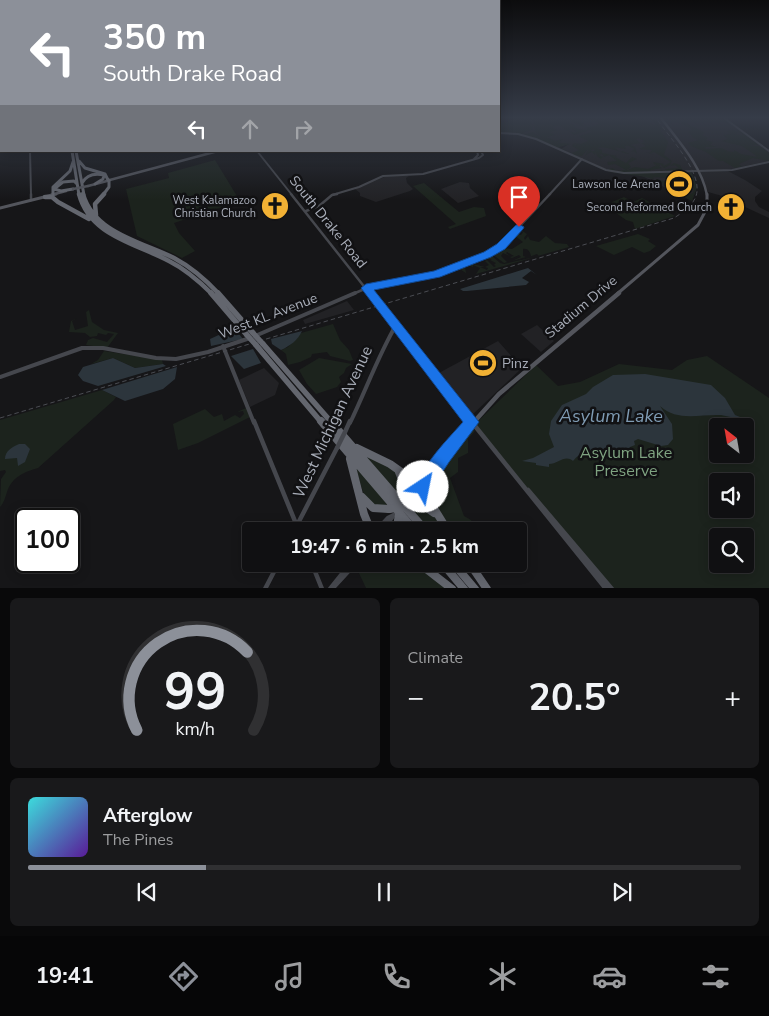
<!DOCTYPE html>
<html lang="en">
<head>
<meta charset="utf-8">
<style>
  :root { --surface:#101012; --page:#19191b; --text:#f1f3f6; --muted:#9c9d9f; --line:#303032; --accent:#8c9099 }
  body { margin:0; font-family:"Nunito Sans",sans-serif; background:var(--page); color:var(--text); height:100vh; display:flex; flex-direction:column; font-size:19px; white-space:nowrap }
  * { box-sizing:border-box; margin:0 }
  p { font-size:16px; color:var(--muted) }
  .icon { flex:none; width:28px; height:28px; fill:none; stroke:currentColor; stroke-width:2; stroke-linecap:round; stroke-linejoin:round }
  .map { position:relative; height:588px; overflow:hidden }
  .panel { display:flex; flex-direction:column; gap:10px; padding:10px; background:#09090a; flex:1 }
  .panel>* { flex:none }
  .guide { position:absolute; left:0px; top:0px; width:500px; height:152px; box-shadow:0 2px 12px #0003,0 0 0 1px var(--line); background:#8c9099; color:#fff; overflow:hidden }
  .needle { width:32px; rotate:329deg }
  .buttons { position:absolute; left:709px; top:418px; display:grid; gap:10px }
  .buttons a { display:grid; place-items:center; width:45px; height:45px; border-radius:5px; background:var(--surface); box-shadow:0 2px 12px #0003,0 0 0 1px var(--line); font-size:25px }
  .speed { position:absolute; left:15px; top:508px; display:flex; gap:10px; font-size:25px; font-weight:700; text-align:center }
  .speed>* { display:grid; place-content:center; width:65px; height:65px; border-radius:50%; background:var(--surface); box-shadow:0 2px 12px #0003,0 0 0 1px var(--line); line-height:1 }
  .speed .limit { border:2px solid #111; border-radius:8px; background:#fff; color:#111 }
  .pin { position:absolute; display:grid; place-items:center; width:42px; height:42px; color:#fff; margin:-51px -21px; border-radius:50% 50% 50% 0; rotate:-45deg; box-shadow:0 0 5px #0007 }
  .pin .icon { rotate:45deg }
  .me { position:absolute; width:55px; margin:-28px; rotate:34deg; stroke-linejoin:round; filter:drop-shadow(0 0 4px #0008) }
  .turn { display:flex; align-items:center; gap:18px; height:105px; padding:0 20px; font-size:22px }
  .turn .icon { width:65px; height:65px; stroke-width:2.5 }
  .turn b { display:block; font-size:35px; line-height:42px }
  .lanes { display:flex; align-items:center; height:48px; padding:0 20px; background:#0003; justify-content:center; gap:25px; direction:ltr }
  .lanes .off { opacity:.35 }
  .big { font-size:38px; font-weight:700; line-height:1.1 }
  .panel .widget { flex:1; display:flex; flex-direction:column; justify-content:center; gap:8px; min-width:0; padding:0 18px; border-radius:8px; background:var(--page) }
  .panel .dial { align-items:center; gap:0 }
  .dial svg { height:130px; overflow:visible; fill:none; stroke:var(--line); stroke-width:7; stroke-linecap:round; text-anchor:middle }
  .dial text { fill:var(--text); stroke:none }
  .song { display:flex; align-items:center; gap:15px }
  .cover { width:60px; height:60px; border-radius:8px; background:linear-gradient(135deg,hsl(180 70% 55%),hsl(270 70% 35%)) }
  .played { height:5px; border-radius:2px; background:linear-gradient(90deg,var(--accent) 25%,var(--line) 25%) }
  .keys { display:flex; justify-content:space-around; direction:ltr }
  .heat { display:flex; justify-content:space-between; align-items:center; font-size:28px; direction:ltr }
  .panel .tiles { flex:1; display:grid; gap:10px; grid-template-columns:1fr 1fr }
  .widget:last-child { grid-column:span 2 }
  .trip { position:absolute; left:242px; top:522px; width:285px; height:50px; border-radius:5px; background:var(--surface); box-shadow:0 2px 12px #0003,0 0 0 1px var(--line); font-weight:700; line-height:50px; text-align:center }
  .tab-bar { display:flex; height:80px; justify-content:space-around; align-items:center; background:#060607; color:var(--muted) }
  .tab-bar .icon { width:35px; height:35px }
  .tab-bar .on { color:var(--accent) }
  .tab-bar b { font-size:22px; color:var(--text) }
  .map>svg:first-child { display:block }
  .built { fill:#222225 }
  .green { fill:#1c231d; fill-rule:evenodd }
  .water { fill:#2c353c }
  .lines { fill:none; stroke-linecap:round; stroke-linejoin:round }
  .secondary-far3 { stroke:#45474d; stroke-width:2 }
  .secondary-far2 { stroke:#45474d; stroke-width:2.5 }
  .secondary-far1 { stroke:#45474d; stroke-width:4 }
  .secondary { stroke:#45474d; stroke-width:4.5 }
  .primary-far3 { stroke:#53555c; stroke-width:2.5 }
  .primary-far2 { stroke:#53555c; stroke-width:3 }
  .primary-far1 { stroke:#53555c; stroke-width:4.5 }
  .primary { stroke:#53555c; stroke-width:5.5 }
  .highway-far3 { stroke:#63666e; stroke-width:3 }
  .highway-far2 { stroke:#63666e; stroke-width:4.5 }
  .highway-far1 { stroke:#63666e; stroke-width:5.5 }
  .highway { stroke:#63666e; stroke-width:8 }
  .rail { stroke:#4a4c52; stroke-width:1; stroke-dasharray:4.5 3; stroke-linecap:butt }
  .secondary-bridge { stroke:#45474d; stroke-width:4.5 }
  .primary-bridge { stroke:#53555c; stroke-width:2.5 }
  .highway-bridge-far1 { stroke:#63666e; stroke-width:5.5 }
  .highway-bridge { stroke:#63666e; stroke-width:8 }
  .route { fill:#1a73e8; stroke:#114b97 }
  .labels { text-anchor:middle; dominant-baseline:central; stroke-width:5; stroke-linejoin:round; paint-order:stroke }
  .far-poi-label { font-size:11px; fill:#a8adb8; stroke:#111113; text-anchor:end }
  .street-label { font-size:14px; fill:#a8adb8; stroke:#111113 }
  .poi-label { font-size:14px; fill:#a8adb8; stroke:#111113; text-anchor:start }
  .near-street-label { font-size:16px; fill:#a8adb8; stroke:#111113 }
  .near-park-label { font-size:16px; fill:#7fa381; stroke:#111113 }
  .near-water-label { font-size:18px; font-style:italic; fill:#7f9bb3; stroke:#111113 }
</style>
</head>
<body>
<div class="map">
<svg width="769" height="589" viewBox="0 0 769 589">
  <rect width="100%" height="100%" fill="#161618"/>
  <!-- built -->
  <path class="built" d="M524 118H723L769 152V161L726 170 745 180 762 191 755 197V201L759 207 769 212V218L743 206 733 201V199L708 192 698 170 691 172 697 187 692 201 638 174 614 172 603 168 561 149 569 144H551L531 137 509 133 499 127V125Z
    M389 175 409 176 406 178 407 183 413 189 410 191 376 202 360 196V193L355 189Z
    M460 182 469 183 470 188 479 196 458 203 441 189Z
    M347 301 354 310 305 324 303 320Z
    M537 325 554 341 541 352 521 334Z
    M498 341 522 368 472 415 437 374Z
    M264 368 279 383 275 395 250 407 239 380Z"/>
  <!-- green -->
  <path class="green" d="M517 118H526L525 119 528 120 532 118H580L584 127 571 121 568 123 575 125 574 127C576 129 585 131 588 129L585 128 596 126 599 123 593 120H599L582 118H639L656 126 652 118H655L664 131 659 128 668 142 664 155 672 161 670 165 664 168 660 164V166L654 164 653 162 664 164 663 165 664 166 671 162 654 152 650 153 654 155 646 152 650 153 652 150 639 149 646 146 641 143H646L642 142 644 141 639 138 636 139 640 143 630 145 635 147 637 154 634 151 631 152 635 149 629 146H625L626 149 614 147 620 152 622 151 630 154C620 153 605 145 597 148L602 150V153L617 156 615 157 626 163 632 157 637 159 628 163 631 167 625 171 635 167 648 169 657 165 662 168 650 170 653 174 662 170 668 172 665 169 679 168 675 165 670 166 674 163 680 165 683 171H691L697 187 692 201C682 196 669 186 662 185L664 183 660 184 662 183 655 182 657 181 656 179 667 182 668 180 659 179 668 180 670 178 653 177 654 179C641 175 625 175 610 172 601 169 592 164 584 160L611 172 608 170 612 168 617 171 626 170 615 164 608 165 607 162 617 161 609 155 604 157 602 154 599 155 603 157 601 159 597 156 596 152 595 155 592 152 587 154 590 151H595L593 149 585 156 589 148 582 156 575 155 579 158 573 156V153L563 150 572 153 579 150 572 146 573 144 586 148 572 143 581 144 588 141 579 136 592 132 590 130 574 135 569 131 574 133 578 132 571 129 568 131 559 125 552 127 557 130 549 132 555 135 546 137 555 141 563 139 559 142H553L571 144 559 147 567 151 524 136 530 137 523 135 533 132 547 141 535 132 533 119 530 120 533 125 532 130 524 132 521 135 499 134V123H504ZM668 173 675 178 677 177 673 174H679L688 178 689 183 678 178V180L672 181 671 182 675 180 686 185 689 184 687 188 691 185 694 189 693 193 684 196 677 193 679 191 677 189 680 188 676 189 671 186 672 184 669 183 674 178Z
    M681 121 702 131 704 133 702 135 708 138 705 140 713 142 710 145 717 147H705L706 149 721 148 728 151H724L734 152V150L741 154 758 157 742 146 721 141 728 139 723 135 731 134 727 131 734 130 739 133 733 134 743 135 736 130H739L758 145 746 146H759L769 153V161L753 158 739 164 742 167 735 168 723 161H719L706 152 691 146 688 143 699 140 693 138 689 132 692 129 681 123Z
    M215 160 240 201 174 223 179 233 195 251 182 258 137 236 126 189 169 178 168 173Z
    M424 183 459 212 474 207 484 208 486 216 450 229 448 227 456 224 413 186Z
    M624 197 633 202 642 198 675 216 635 229 633 222 626 220 605 205Z
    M521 226V230L527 234 524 238 525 240 528 236 530 240 539 242 546 236 555 243 567 244 569 247 476 274 480 268 473 265V267L468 265 465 267 466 273 458 268 468 264 470 265 469 263 474 261 473 264 485 267H480L487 270 488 268 485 267 489 265 485 261 487 260 494 267 496 266 494 265 496 263 490 260 492 259H488L489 257 484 258 491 255 500 263 504 264 539 256 537 254 529 257 531 256C530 252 528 248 523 249V256L526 257 512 261 521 257 519 255 512 258 510 257 514 256 507 252 506 253 510 256 503 253 501 256 507 262 511 261 504 263 492 254 508 241 503 248 512 249 523 242 515 236 509 240 515 233 521 235 523 232 519 230Z
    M638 234 650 239 648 241 656 246 650 251 644 253 632 247 614 255 596 246Z
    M89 310 92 322 104 330 118 333 107 348 86 345 88 340 93 338 107 342 114 334 108 333 106 335 98 333 97 336 90 337 85 333 69 332 71 321 77 318 72 321 75 330 88 326 86 312Z
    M333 324 340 340 349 350 353 360 350 361 330 356 327 352 312 354 311 357 300 362 288 365 286 354 281 350 288 347 301 333Z
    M104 351 162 360 163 364 135 368 113 358 91 364 98 360Z
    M707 356 769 398V588H610L474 425 536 365 558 386 580 382 619 364 672 370 687 360ZM718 426H745V454H718ZM718 481H745V509H718ZM718 536H745V564H718Z
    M319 358 352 364 346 368 344 373 339 377 341 382 337 387 316 394 307 384 299 370Z
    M102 390 116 397 114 400 38 468C24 472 12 477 7 492 5 498 4 503 0 507L1 479 6 472 5 470 0 471V420Z
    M246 408 250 417 198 443 178 450 173 424 205 409 214 417 222 414 224 421 235 415 240 418 244 414 243 411 237 412Z
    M473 429 475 431 468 439V453L458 458V472L450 478 464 516 471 520 475 531H452L427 496V485Z
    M359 451 393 469 400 479 399 496Z
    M354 463 391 506 383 508 366 501Z
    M420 507 433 514 444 531H429L412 509Z
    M361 564H415L448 588H366L357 569Z"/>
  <!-- water -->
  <path class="water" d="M528 268 537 275 531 271 522 278 529 282 526 285 467 291H463L460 289Z
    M234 328 243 339 211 346 210 339Z
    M302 331C298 340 290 346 281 350L272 344 271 339Z
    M253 349 261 363 244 369 231 356Z
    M113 358 135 368 163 364 166 366 98 386 83 381 78 375 83 367Z
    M177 367 175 379 163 389 125 401 102 390Z
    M645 374 711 385 725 398 735 415 740 417C734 419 727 416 721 415 700 414 677 422 660 406L672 424 673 439 668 445 661 446 638 439 634 441 635 445 630 447 629 450C609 452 587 443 573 461 565 454 558 464 549 464V467L536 465V463L522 461 533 458 554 447 549 434 551 421 562 405 586 394 593 387 613 375Z
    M19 444H25L30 449 25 462 18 466 17 458 5 459C5 451 12 447 19 444Z"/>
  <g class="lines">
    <!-- secondary-far3 -->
    <path class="secondary-far3" d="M724 118 769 151
      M499 133 518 134 536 139 606 170 624 173 732 170 769 162
      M30 151 31 195
      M257 151 292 195
      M474 159 478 155 477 151
      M332 195 359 187 383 176 423 174 479 158 483 155 481 151
      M549 195 582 159"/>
    <!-- secondary-far2 -->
    <path class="secondary-far2" d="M31 194V200
      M291 194 370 294
      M306 211 319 206 332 195 337 194
      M353 294 369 287 438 273 490 253 502 245 550 194"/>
    <!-- secondary-far1 -->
    <path class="secondary-far1" d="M369 293 472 423
      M255 336 355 293
      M223 346 254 423
      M0 377 82 348H103L156 358 176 359 208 352 250 338
      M350 423C366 390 378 356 396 325"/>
    <!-- secondary -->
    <path class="secondary" d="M254 421 299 531
      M471 421 606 589
      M345 432 350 421
      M528 490 612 589
      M294 531 337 448
      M376 531 388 518 394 515
      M382 531 393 516
      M312 564 322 589
      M265 589 278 564
      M330 589 350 564
      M332 589 355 564"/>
    <!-- primary-far3 -->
    <path class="primary-far3" d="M661 118C679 142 701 165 707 195
      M106 181 218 151
      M88 186 107 181
      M51 195 66 191"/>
    <!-- primary-far2 -->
    <path class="primary-far2" d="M0 208 56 194
      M617 294 698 225 707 208V194"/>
    <!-- primary-far1 -->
    <path class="primary-far1" d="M473 423 499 394 619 293"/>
    <!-- primary -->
    <path class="primary" d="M406 500 411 499 443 456 474 421
      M406 500 407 495 427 472"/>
    <!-- highway-far3 -->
    <path class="highway-far3" d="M72 151 79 195
      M76 151 84 195
      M79 161 85 168 105 174 108 180
      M82 183C87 174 95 173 104 175L103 179 95 184
      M73 189 61 191 54 189 63 182 74 181 77 184
      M53 195V187L70 171 73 162
      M103 195 109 187V180"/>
    <!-- highway-far2 -->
    <path class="highway-far2" d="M79 194C90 236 135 243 169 261 185 269 199 281 212 294
      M83 194C94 233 142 242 174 258 191 267 206 280 219 294
      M45 197H52L58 202 89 219
      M96 215 95 204 104 194"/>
    <!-- highway-far1 -->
    <path class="highway-far1" d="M211 293 247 335
      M218 293 253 333
      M263 344 332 423
      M256 345 322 423"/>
    <!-- highway -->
    <path class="highway" d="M321 421 415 531
      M330 421 426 531
      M357 448 390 464 407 476 420 474 437 461
      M350 459 364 514 371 531
      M399 472 403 482 402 496
      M424 484 425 494 448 531
      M362 497 373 508 389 509
      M411 506H424L434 513
      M397 531 398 521
      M420 564 452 589
      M443 564 464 589
      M454 564 475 589
      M470 564 487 589"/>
    <!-- rail -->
    <path class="rail" d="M0 418 674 218C683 212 692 207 696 196 704 173 668 136 656 118"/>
    <!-- secondary-bridge -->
    <path class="secondary-bridge" d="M337 448 345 432"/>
    <!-- primary-bridge -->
    <path class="primary-bridge" d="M73 189 88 186"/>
    <!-- highway-bridge-far1 -->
    <path class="highway-bridge-far1" d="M253 333 263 344
      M247 335 256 345"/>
    <!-- highway-bridge -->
    <path class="highway-bridge" d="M389 509 411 506
      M398 521 402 496"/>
  </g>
  <!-- sky -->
  <linearGradient id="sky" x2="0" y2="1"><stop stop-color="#0c0c0d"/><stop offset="0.59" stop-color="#363c48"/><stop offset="1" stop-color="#363c48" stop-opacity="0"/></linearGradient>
  <rect width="769" height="200" fill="url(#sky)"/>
  <!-- route -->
  <path class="route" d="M519 224 524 227 523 229 505 249 491 257 440 277 374 290 479 422 449 462 429 493 423 495 417 493 415 487C425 462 446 441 463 422L361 288 366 284 434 271 484 252 497 244 516 225Z"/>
  <!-- icons -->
  <defs>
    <symbol id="stadium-disc" viewBox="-11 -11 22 22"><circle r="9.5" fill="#f2b134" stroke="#111113"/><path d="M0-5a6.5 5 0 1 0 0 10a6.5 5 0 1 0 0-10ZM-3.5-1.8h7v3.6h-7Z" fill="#111"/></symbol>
    <symbol id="church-disc" viewBox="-11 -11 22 22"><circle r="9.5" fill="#f2b134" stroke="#111113"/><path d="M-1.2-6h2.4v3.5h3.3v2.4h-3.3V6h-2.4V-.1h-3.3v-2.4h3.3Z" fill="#111"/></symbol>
  </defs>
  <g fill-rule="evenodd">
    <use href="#stadium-disc" x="663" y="168" width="32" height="32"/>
    <use href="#church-disc" x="259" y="190" width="32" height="32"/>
    <use href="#church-disc" x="715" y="191" width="32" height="32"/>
    <use href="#stadium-disc" x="467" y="347" width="32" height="32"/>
  </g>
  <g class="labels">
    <!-- far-poi labels -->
    <g class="far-poi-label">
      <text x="660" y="184">Lawson Ice Arena</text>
      <text x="256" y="200">West Kalamazoo<tspan x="256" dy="13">Christian Church</tspan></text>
      <text x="712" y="207">Second Reformed Church</text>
    </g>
    <!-- street labels -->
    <g class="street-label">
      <text transform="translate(328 222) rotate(51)">South Drake Road</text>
      <text transform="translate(581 307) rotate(-40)">Stadium Drive</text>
      <text transform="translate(268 316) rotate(-21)">West KL Avenue</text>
    </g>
    <!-- poi labels -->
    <g class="poi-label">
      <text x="502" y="363">Pinz</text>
    </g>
    <!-- near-street labels -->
    <g class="near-street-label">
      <text transform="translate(333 422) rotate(-65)">West Michigan Avenue</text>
    </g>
    <!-- near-park labels -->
    <g class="near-park-label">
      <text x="626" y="453">Asylum Lake<tspan x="626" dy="18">Preserve</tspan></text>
    </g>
    <!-- near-water labels -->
    <g class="near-water-label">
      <text x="611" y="416">Asylum Lake</text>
    </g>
  </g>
</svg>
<div class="buttons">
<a><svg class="needle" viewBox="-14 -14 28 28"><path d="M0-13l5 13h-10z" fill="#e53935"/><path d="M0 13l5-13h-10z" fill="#9c9d9f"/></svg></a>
<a><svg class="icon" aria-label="sound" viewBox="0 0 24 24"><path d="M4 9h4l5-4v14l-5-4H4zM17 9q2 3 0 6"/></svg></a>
<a><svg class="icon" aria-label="search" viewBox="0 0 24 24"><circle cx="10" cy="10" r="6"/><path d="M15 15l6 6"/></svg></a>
</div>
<div class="speed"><div class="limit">100</div></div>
<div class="pin" style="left:519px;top:227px;background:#d93025"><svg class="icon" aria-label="arrive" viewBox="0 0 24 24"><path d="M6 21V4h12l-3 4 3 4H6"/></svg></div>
<svg class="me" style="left:423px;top:487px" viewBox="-20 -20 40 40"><circle r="19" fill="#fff"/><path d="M0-13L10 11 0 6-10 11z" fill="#1a73e8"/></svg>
<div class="trip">19:47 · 6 min · 2.5 km</div>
<div class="guide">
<div class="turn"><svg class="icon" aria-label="left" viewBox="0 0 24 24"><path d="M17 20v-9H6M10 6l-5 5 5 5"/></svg><div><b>350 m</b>South Drake Road</div></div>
<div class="lanes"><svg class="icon" aria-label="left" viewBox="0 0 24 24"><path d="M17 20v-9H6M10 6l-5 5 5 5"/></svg><svg class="icon off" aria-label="ahead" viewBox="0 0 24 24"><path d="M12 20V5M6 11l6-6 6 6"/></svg><svg class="icon off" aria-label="right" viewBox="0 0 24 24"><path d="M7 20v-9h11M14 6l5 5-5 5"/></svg></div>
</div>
</div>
<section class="panel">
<div class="tiles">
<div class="widget dial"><svg viewBox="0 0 100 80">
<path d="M14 69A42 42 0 1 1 86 69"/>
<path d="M14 69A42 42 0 0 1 82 21" stroke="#8c9099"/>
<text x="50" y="56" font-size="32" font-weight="700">99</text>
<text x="50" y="72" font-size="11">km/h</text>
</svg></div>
<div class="widget"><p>Climate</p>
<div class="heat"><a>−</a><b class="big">20.5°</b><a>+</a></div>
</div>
<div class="widget">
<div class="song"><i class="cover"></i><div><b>Afterglow</b><p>The Pines</p></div></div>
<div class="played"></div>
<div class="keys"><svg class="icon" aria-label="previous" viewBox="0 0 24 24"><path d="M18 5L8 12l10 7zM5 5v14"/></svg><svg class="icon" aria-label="pause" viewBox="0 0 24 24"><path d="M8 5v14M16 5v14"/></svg><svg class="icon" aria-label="next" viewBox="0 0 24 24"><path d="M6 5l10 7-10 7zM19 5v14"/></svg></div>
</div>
</div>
</section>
<nav class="tab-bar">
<b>19:41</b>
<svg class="icon on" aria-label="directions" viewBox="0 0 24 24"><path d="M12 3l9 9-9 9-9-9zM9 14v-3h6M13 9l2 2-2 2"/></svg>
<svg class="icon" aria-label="music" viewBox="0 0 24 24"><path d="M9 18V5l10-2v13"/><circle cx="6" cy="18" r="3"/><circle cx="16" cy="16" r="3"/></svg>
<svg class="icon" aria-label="phone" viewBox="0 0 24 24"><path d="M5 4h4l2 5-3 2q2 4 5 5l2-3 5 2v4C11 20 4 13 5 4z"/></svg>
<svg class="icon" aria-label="climate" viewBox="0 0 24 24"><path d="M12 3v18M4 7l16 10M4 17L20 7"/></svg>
<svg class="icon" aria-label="car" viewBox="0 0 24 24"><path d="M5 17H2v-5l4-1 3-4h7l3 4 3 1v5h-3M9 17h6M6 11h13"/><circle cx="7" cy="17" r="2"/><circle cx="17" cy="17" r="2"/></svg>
<svg class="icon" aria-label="filters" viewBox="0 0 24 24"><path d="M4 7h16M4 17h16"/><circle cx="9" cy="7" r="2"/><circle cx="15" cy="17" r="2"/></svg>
</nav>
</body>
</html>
